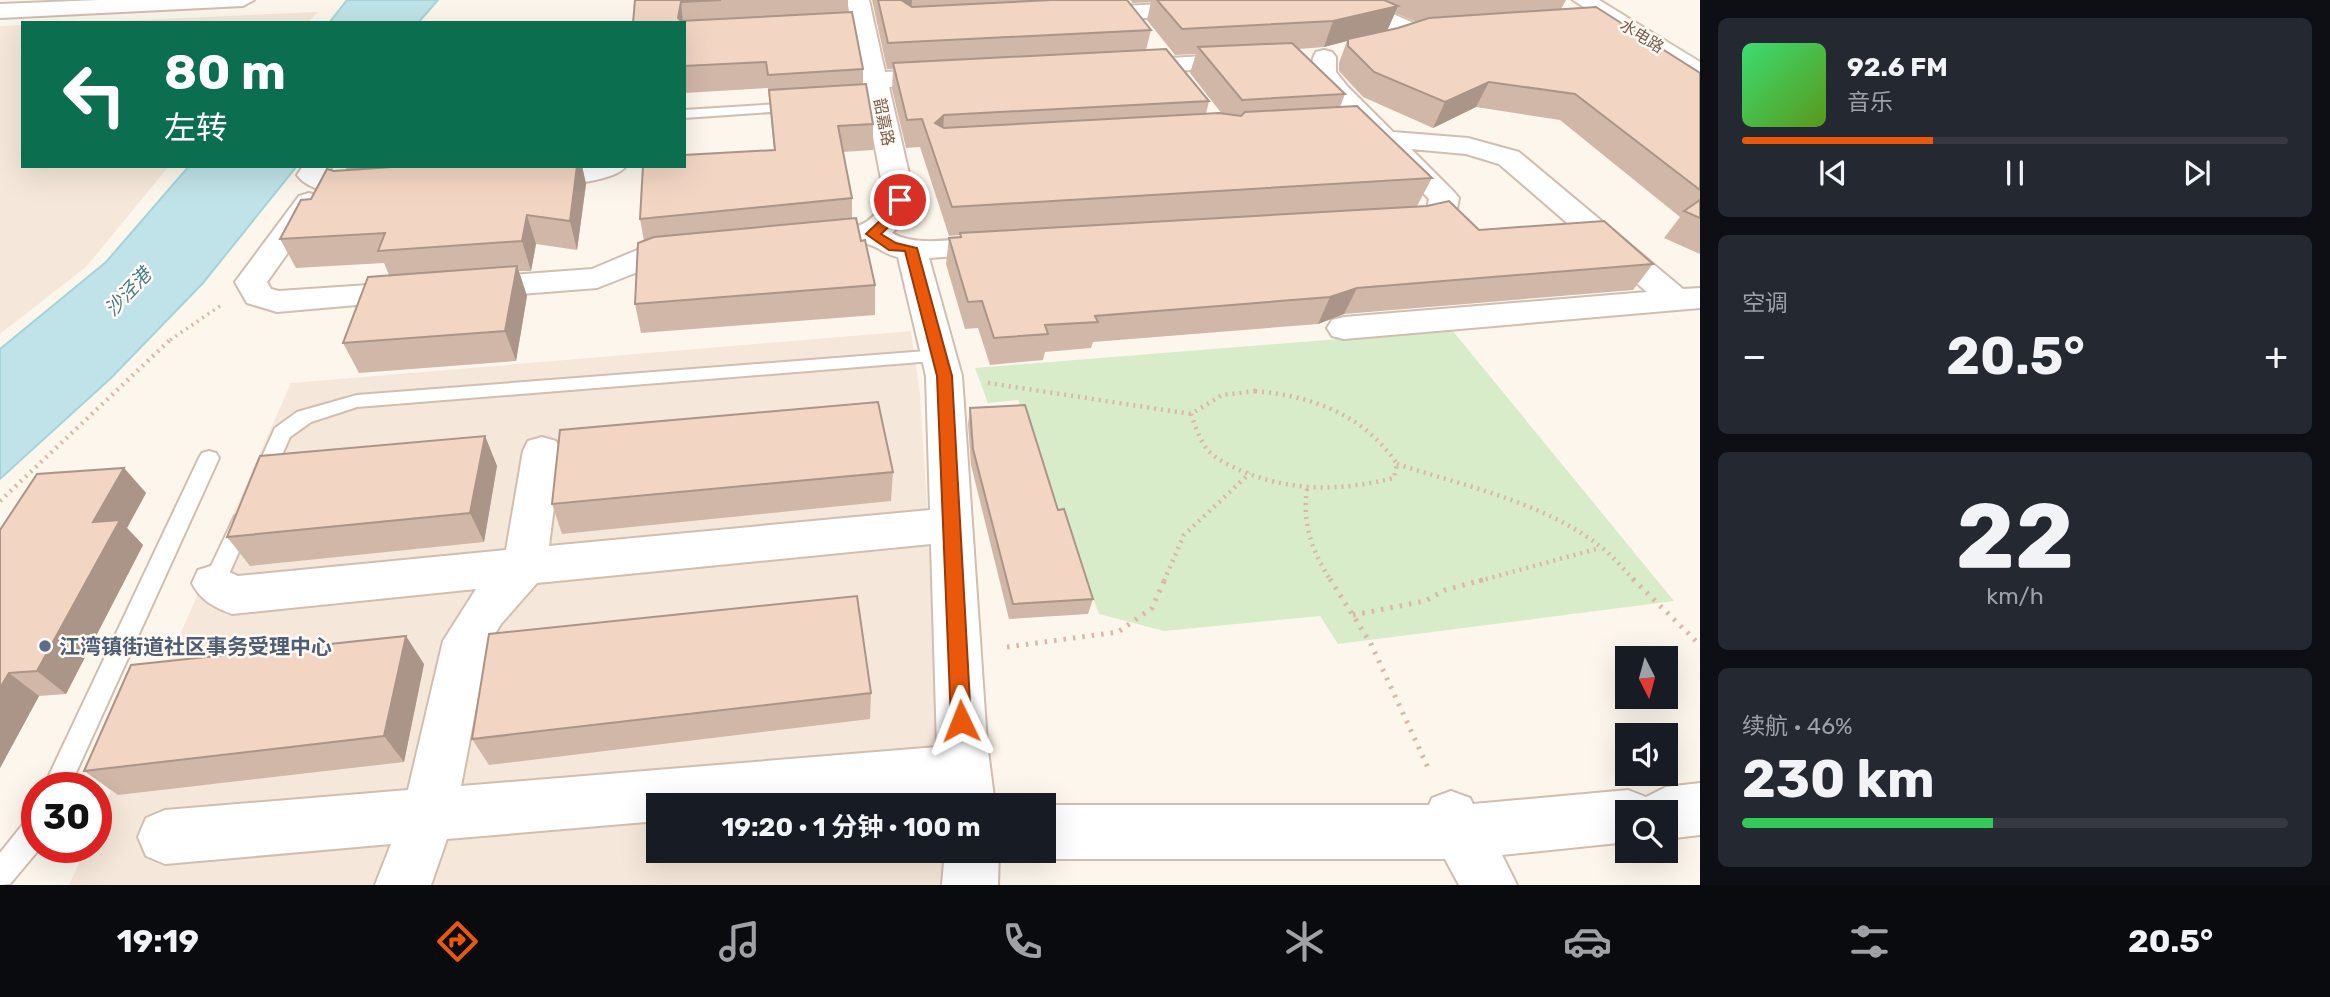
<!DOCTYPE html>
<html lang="zh">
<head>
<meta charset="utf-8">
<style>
  :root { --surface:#171b24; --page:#242831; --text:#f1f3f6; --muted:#9ea1a6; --line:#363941; --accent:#ea580c }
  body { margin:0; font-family:Rubik,"Noto Sans SC",sans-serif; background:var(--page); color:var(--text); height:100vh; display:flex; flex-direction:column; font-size:26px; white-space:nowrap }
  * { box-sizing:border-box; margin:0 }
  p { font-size:23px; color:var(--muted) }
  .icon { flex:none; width:38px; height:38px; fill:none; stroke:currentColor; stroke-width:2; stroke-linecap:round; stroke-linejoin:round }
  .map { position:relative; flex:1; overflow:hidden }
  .details { display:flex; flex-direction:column; gap:18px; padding:18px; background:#0d0f14; width:630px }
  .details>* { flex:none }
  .banner { position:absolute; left:21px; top:21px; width:665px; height:147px; border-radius:0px; box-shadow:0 7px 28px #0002; background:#0b6e4f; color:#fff; overflow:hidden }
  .needle { width:46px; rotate:174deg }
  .controls { position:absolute; left:1615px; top:646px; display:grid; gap:14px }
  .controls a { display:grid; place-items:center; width:63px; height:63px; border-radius:0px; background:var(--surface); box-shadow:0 7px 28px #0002; font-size:35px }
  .speed { position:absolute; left:21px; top:772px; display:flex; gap:14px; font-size:35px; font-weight:700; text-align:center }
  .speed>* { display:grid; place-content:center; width:91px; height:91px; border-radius:50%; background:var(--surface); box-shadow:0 7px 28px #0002; line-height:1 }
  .speed .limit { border:10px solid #d22; background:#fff; color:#111 }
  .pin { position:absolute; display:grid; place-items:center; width:60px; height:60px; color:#fff; margin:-30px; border:4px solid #fff; border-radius:50%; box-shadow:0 2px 7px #0007 }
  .me { position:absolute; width:77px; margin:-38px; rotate:358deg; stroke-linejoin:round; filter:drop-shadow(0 0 5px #0008) }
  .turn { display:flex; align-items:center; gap:24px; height:147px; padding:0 28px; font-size:32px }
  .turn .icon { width:91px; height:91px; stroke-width:2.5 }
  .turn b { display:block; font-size:49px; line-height:60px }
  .big { font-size:52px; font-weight:700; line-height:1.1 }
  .details .tile { flex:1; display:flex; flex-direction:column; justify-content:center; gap:10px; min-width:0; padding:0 24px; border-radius:10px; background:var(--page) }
  .details .dial { align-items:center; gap:0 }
  .dial b { font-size:91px; line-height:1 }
  .song { display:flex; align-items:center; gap:21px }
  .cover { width:84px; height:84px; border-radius:10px; background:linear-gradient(135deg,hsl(140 70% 55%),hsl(90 70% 35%)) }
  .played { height:7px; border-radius:4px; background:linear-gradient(90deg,var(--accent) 35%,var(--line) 35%) }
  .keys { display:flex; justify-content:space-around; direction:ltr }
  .heat { display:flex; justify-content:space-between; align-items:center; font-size:38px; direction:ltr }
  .charge { height:10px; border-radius:5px; background:linear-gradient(90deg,#34c759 46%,var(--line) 0) }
  .trip { position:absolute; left:646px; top:793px; width:410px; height:70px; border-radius:0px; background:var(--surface); box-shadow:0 7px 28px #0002; font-weight:700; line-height:70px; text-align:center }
  .tabs { display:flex; height:112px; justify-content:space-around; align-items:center; background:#090b0e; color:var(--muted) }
  .tabs .icon { width:49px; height:49px }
  .tabs .active { color:var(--accent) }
  .tabs b { font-size:32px; color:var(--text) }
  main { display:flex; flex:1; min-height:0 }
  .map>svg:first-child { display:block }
  .residential { fill:#f5e8da }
  .green { fill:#d8ecc9 }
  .water { fill:#bfe3e8; stroke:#a5d3da; stroke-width:2 }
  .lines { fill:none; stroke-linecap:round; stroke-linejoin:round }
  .service-casing { stroke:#d1beb0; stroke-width:4 }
  .minor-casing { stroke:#d1beb0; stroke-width:4 }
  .tertiary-casing { stroke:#d1beb0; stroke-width:4 }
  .secondary-casing { stroke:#d6c0b0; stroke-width:4 }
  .path-far2 { stroke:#d9b8a5; stroke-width:3.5; stroke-dasharray:2 4.5; stroke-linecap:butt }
  .path-far1 { stroke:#d9b8a5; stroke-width:4.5; stroke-dasharray:2 5; stroke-linecap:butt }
  .path { stroke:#d9b8a5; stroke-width:5; stroke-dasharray:2.5 7; stroke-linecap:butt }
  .service { fill:#fff; fill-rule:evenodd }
  .minor { fill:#fff; fill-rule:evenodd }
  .tertiary { fill:#fff; fill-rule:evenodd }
  .secondary { fill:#fff; fill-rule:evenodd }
  .wall { fill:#d1b7a8; fill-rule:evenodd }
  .shaded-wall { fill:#aa9588 }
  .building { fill:#f3d5c3; stroke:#aa9588; stroke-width:2 }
  .route { fill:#ea580c; stroke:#983908; stroke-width:2 }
  .service-dot { fill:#5c6f8a; stroke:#fffaf3; stroke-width:2.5 }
  .labels { text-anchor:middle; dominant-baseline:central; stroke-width:5; stroke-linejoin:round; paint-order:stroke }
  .far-street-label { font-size:16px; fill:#7a5c4d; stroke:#fffaf3 }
  .water-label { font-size:19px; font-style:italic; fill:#437c86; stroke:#fffaf3 }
  .near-service-label { font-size:21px; font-weight:bold; fill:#4e5e75; stroke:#fffaf3; text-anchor:start }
</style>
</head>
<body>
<main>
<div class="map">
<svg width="1700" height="885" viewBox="0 0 1700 885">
  <rect width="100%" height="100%" fill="#fdf6ec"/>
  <!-- residential -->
  <path class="residential" d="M318 12 307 23H73Z
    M23 25V166H169L86 267 0 334V26Z
    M911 331 920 394 946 805H658V850L945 851 943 885H69L86 847H96V825L291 383Z"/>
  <!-- green -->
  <path class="green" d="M1452 330 1674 601 1338 644 1320 616 1164 631 1099 614 1018 400 988 403 975 368Z"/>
  <!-- water -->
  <path class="water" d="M347 0H438L418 23H329Z
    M189 166H297L203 283 111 378 0 479V349L106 262Z"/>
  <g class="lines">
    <defs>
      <path id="service" d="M795 103 801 107 800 110 684 118V110Z
        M939 350 948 356 945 360 357 407 311 422 290 437 269 484H255L252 479 275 428 297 412 357 395Z
        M209 451 216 453 219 458 69 788H43L199 458 202 453Z
        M242 514 249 516 252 522 225 583 222 589 214 592 206 589 203 583 232 522 235 516Z
        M37 814V847H41L10 884 0 885V853L28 818Z"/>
      <path id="minor" d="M847 0H869L885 72 945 69 954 71 957 76 954 81 945 83 889 87 915 200 902 223 892 233C919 249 967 237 998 235L1009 237 1013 244 1009 251 998 253 929 258 962 376 987 743 995 805H943L942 796 837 805H658V821L447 839 431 885H375L391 844 165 864 146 856 138 837 146 818 165 810 408 790 443 641 476 589 232 614C214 607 201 601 192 583L198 570 214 565 238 576 506 550 523 451 528 441 542 437 556 441 561 451 549 546 930 510 926 376 898 257C885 255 878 246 867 244 848 239 820 253 796 248L792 241 796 234C835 225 864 240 885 200ZM931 544 937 747 461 786 488 645 501 624 537 583Z
        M1336 0 1365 2 1423 27 1426 32 1423 37C1408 41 1355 15 1334 10L1331 5Z
        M1201 2 1212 9 1209 14 1083 22 1072 15 1083 8Z
        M1324 50 1332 52 1336 57V72L1347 86 1393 132 1468 138 1519 152 1683 289 1700 288V308L1344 339 1332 336 1327 328 1332 320 1344 317 1647 292 1499 164 1466 154 1411 149 1454 192 1459 198 1457 209 1447 222 1401 230 1390 227 1386 221 1390 215 1427 208 1429 199 1329 96C1320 83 1305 69 1316 52Z
        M1246 54 1254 56 1258 61 1254 66 1128 74 1119 72 1116 67 1119 62 1128 60Z
        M303 166H332L328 172 350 179 372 181 376 187 372 193C352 198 309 193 297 175Z
        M564 166H626C614 184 541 188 521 183L517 177 521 171Z
        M309 193 319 196 324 202 267 282 271 289 279 291 413 282 425 285 429 292 425 299 277 312 247 303 235 282 299 196Z
        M688 244 699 246 704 253 699 260 658 264 597 288 470 298 458 295 454 288 458 281 470 278 592 269 642 248Z
        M1700 783V835L1666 839V812H1628V842L1502 855 1517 885H1459L1445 859H1043L1024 850H1043V805H1429L1432 798 1451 791 1470 798 1473 804 1628 790 1646 797 1666 787Z
        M945 850H999L998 885H942Z"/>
      <path id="tertiary" d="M99 0H254L243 6 0 18V4Z"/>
      <path id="secondary" d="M1573 0H1599L1700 62V79L1691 77Z"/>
    </defs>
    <!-- service casing -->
    <use href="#service" class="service-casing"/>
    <!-- minor casing -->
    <use href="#minor" class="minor-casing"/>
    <!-- tertiary casing -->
    <use href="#tertiary" class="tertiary-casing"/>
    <!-- secondary casing -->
    <use href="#secondary" class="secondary-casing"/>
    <!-- path-far2 -->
    <path class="path-far2" d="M170 340 220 306"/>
    <!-- path-far1 -->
    <path class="path-far1" d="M988 383 1191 414
      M1255 391C1313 396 1364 415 1397 464L1394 478C1341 491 1295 492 1244 472 1231 466 1216 460 1207 449 1199 439 1195 425 1191 414L1222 395Z
      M1397 464C1464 486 1544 502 1601 547 1613 556 1624 570 1635 581
      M1307 489C1302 524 1312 551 1331 581
      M0 501 172 338
      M1164 581 1184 535 1250 473
      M1479 581 1600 548"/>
    <!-- path -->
    <path class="path" d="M1330 579 1371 644 1430 772
      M1633 579 1700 645
      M1353 615 1425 601 1445 590 1486 579
      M1007 647 1118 632 1152 608 1165 579"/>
    <!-- service -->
    <use href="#service" class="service"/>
    <!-- minor -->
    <use href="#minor" class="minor"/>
    <!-- tertiary -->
    <use href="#tertiary" class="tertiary"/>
    <!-- secondary -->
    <use href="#secondary" class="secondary"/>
  </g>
  <!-- wall -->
  <path class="wall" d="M635 0H848V12L863 69V84L873 124V150L843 152 852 198V219L861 241 875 285V315L641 333 635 304 644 241 640 219 774 150 768 88 684 93V23Z
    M872 0H1127L1151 30 1146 50 1209 101 1206 114H1222L1190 73 1196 54 1175 55 1147 20 1151 2 1133 3 1130 0H1566L1561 9 1700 73V254L1664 238 1680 217 1560 120 1476 107 1433 128 1363 97 1339 71V63L1347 41 1324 47 1299 49 1345 94 1340 107 1432 178 1417 206 1479 230 1653 264 1633 290 1344 314 1318 324 1093 342 1091 348 1045 352 1043 360 990 365 978 328 965 329 946 264 949 238 959 237 960 235 949 236 920 147 906 148 892 89 893 69H887ZM1395 13 1417 22 1398 28 1387 31Z
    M345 166H582L586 184 577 250 536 244 531 271H519L527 296 516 361 359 373 343 343 389 275 384 263 296 268 280 239 334 171 347 170Z
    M970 408 1093 599 1088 614 1009 619 971 465 968 424Z
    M485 436 497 466 484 542 250 566 227 537Z
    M124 468 146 493 127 528 143 545 66 694 39 696 0 768V530Z
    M893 472 891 501 562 534 552 504Z
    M424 664 404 762 118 795 84 771Z
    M871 693 870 719 489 765 472 739Z"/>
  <!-- shaded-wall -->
  <path class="shaded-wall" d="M898 0H912L911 13Z
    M681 2 683 23 678 18Z
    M1398 6 1387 31 1348 39 1347 41 1324 47 1333 21Z
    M1489 82 1476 107 1433 128 1445 102Z
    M944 115 942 143 935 123Z
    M577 166H582L586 184 577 250 570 221Z
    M527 215 536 244 531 271 522 241Z
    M517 266 527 296 516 361 505 331Z
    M1357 288 1344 314 1318 324 1330 297Z
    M485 436 497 466 484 542 470 513Z
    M124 468 146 493 127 528 143 545 66 694 37 671 93 522Z
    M406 636 424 664 404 762 384 736Z
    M9 673 39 696 0 768V688Z"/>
  <!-- building -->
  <path class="building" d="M635 0H721L681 2 678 18 681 21 852 12 863 69 768 75 766 62 684 66V23H633Z
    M878 0H901L912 7 1051 0H1127L1151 30 888 43Z
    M1157 0H1384L1398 6 1333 21 1182 29Z
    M1596 7 1700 73V190L1575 94 1489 82 1445 102 1374 72 1348 46V39L1398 28 1429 18Z
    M1292 43 1345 94 1242 100 1198 47Z
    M1166 49 1209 101 944 115 935 123 944 128 1219 113 1241 116 1245 112 1357 106 1432 178 952 207 922 119 907 120 893 63Z
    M866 84 873 124 838 126 852 198 640 219 643 166H684V155L775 150 769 90Z
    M407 166H577L570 221 527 215 522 241 378 251 385 233 280 239 301 200 311 199 327 169 334 171Z
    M1700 200V218L1684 211Z
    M1449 201 1479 230 1604 221 1653 264 1357 288 1330 297 1095 316 1098 322 1045 325 1048 334 994 338 982 301 968 302 949 238 961 237 960 233 1427 206Z
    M856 218 861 241 865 240 875 285 635 304 638 243 654 237Z
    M517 266 505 331 343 343 368 277Z
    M878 402 893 472 552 504 560 430Z
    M1025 405 1058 510 1064 509 1093 599 1013 604 973 449 970 408Z
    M485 436 470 513 227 537 260 456Z
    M124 468 93 522 120 520 37 671 9 673 0 688V530L37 474Z
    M857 596 871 693 472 739 489 634Z
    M406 636 384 736 84 771 131 665Z"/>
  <!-- route -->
  <path class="route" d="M900 197 906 200 896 220 881 234 896 243 917 248 952 376 971 721 968 727 961 730 954 727 951 721 937 376 905 251 889 250 866 234 886 215 896 198Z"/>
  <!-- markers -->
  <circle class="service-dot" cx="45" cy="646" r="7"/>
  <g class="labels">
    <!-- far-street labels -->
    <g class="far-street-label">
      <text transform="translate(1642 36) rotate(32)">水电路</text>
      <text transform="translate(884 122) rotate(79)">韶嘉路</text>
    </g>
    <!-- water labels -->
    <g class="water-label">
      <text transform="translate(128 292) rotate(-47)">沙泾港</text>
    </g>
    <!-- near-service labels -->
    <g class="near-service-label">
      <text x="59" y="646">江湾镇街道社区事务受理中心</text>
    </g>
  </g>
</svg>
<div class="controls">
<a><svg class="needle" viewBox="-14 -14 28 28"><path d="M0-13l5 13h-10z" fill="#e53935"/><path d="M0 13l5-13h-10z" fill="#9ea1a6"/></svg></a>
<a><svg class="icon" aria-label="sound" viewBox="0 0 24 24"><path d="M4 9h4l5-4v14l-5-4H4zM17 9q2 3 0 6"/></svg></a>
<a><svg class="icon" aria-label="search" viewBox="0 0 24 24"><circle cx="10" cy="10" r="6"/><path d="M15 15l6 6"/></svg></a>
</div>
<div class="speed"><div class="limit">30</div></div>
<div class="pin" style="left:900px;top:200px;background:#d93025"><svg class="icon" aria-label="arrive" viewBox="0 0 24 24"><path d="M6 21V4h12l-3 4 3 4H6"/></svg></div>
<svg class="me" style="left:961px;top:721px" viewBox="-20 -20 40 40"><path d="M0-17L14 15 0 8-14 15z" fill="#ea580c" stroke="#fff" stroke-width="4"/></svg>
<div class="trip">19:20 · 1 分钟 · 100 m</div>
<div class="banner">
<div class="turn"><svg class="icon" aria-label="left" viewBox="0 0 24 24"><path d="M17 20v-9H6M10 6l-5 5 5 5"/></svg><div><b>80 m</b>左转</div></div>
</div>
</div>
<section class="details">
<div class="tile">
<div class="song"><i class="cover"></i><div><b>92.6 FM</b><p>音乐</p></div></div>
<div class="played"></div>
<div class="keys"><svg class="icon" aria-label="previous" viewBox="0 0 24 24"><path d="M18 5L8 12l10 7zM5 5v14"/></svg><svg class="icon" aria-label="pause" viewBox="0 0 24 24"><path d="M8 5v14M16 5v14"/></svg><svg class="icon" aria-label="next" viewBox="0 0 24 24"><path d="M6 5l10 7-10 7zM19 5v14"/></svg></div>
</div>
<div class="tile"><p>空调</p>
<div class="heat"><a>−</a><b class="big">20.5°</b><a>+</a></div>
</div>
<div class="tile dial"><b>22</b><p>km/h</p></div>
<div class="tile"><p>续航 · 46%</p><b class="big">230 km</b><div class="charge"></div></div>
</section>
</main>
<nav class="tabs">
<b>19:19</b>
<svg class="icon active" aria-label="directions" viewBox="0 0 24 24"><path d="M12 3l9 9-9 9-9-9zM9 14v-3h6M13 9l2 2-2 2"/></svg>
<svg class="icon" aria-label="music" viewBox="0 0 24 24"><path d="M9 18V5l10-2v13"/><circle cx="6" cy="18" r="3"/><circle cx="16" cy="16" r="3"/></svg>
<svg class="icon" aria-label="phone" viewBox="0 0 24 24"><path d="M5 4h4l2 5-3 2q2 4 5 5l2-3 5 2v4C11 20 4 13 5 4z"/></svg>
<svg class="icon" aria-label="climate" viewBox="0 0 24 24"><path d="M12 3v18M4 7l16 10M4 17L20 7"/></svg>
<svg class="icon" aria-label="car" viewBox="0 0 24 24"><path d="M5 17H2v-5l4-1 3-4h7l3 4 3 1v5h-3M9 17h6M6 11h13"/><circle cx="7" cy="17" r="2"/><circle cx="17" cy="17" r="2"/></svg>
<svg class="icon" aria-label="filters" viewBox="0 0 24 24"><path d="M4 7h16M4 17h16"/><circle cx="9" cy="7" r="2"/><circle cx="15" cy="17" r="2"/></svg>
<b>20.5°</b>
</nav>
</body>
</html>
